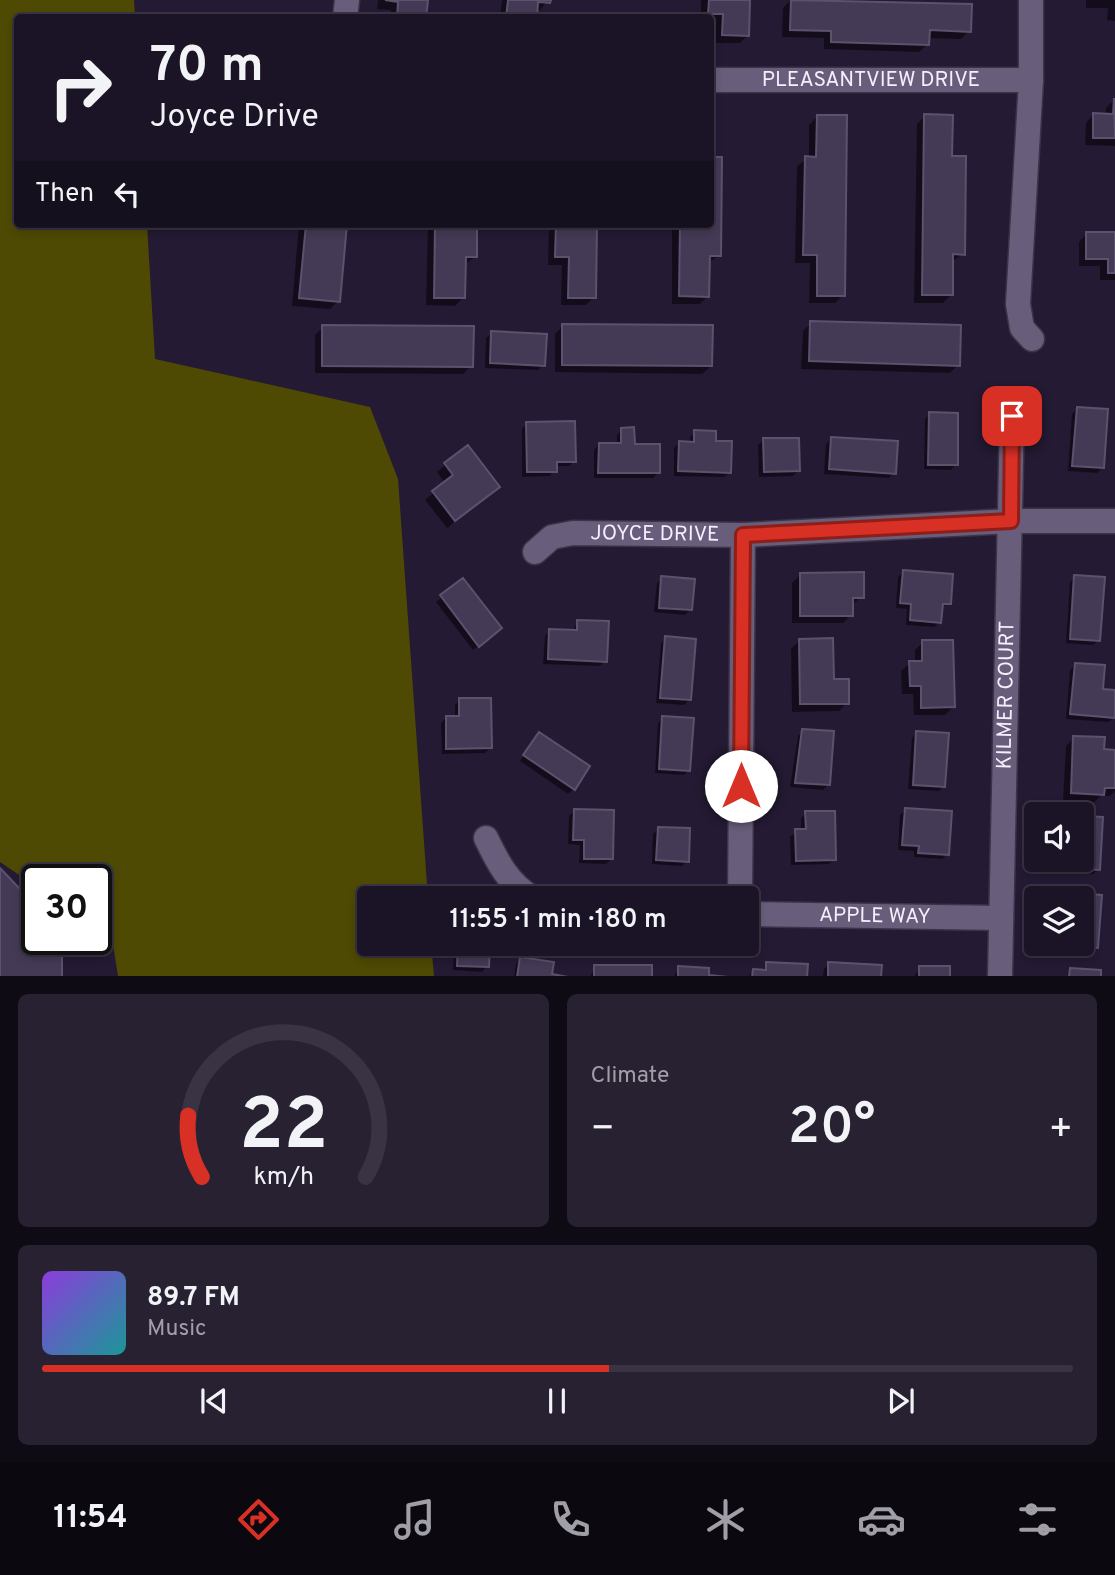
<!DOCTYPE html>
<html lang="en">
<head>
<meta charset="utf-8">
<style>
  :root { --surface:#1b1426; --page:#282132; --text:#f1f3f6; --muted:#a09ea7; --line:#393343; --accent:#d93025 }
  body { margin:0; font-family:Overpass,sans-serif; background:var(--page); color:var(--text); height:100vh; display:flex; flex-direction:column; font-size:26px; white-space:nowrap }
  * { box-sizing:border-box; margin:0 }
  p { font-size:23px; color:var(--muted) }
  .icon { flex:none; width:38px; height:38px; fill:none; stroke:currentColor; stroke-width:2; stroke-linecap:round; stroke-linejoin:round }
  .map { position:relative; height:976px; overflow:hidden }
  .panel { display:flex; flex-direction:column; gap:18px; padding:18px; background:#0f0b15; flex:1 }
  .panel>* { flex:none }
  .top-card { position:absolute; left:14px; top:14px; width:700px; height:214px; border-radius:7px; box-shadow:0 4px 10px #0003,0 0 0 2px var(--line); background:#1b1426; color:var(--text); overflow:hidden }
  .controls { position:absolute; left:1024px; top:802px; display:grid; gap:14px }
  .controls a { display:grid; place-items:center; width:70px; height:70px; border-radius:7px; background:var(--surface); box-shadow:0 4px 10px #0003,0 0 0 2px var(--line); font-size:35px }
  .speed { position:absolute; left:21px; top:864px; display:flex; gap:14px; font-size:35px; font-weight:700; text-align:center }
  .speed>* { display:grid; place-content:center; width:91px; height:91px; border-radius:50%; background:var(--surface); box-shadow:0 4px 10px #0003,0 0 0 2px var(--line); line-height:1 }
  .speed .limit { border:4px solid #111; border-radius:10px; background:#fff; color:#111 }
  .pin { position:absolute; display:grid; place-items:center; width:60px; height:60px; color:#fff; margin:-30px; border-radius:14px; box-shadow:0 4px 10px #0006 }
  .me { position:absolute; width:77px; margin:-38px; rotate:0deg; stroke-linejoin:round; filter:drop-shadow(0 0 5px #0008) }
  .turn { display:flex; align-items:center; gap:24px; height:147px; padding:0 21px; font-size:32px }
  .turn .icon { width:91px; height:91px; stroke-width:2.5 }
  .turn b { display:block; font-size:49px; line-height:60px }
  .then { display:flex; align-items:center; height:66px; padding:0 21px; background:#0003; gap:14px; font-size:26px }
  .big { font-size:52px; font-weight:600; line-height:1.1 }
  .panel .card { flex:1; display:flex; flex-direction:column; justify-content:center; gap:10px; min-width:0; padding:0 24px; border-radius:10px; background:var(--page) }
  .panel .dial { align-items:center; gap:0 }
  .dial svg { height:182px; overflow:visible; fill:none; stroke:var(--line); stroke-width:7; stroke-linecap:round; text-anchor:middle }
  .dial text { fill:var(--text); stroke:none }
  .song { display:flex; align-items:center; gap:21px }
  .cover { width:84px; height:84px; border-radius:10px; background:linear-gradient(135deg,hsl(270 70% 55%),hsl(180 70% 35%)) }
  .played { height:7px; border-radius:4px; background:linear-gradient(90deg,var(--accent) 55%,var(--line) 55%) }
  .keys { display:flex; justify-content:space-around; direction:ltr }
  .heat { display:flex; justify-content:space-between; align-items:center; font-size:38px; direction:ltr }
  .panel .tiles { flex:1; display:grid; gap:18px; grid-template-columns:1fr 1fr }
  .card:last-child { grid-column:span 2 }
  .trip { position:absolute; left:357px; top:886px; width:402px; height:70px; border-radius:7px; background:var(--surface); box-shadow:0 4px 10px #0003,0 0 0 2px var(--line); font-weight:600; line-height:70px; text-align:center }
  .tabs { display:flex; height:112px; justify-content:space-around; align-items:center; background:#0b080f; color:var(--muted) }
  .tabs .icon { width:49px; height:49px }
  .tabs .current { color:var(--accent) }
  .tabs b { font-size:32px; color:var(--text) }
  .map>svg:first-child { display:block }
  .green { fill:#4e4a03 }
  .shadow { fill:#0007 }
  .building { fill:#443a55; stroke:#5c526e; stroke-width:2 }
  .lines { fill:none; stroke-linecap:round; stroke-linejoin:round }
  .street-casing { stroke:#3c3347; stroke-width:27 }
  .street { stroke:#685d7a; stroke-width:24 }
  .route-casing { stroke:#8d1f18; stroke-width:18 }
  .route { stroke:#d93025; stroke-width:12 }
  .labels { text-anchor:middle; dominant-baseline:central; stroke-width:7; stroke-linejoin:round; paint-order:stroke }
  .street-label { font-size:21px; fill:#f4effd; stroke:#241a33 }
</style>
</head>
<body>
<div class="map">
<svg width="1115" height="977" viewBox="0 0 1115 977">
  <rect width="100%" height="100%" fill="#241a33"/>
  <!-- green -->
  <path class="green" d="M0 0H134L135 17 18 18V224H147L155 359 370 407 398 479 428 898H369V943H431L434 976H118L112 938 96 928V880H37V887L0 862Z"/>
  <!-- shadow -->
  <path class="shadow" d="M378 0H426L424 18H390L391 10 377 9Z
    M502 0H549L540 10H536L535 18H500Z
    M701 0H748V35L740 43H715V22H710V18H701Z
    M791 0 970 6 969 31 961 39 928 38V44L919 52 824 49V38L782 37 783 8Z
    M1086 0H1115V21L1107 20 1108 8H1086Z
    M1115 99V146L1085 145 1086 123 1094 114 1106 115V108Z
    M925 116 950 157 963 254 951 262V295L943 303H914L917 124Z
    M817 117 843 295 835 303H809L810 263H795L797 166 809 158V125Z
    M299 224H345L338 301 330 309 292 306Z
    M428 224H476L475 257 464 265 463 298 455 306 426 305Z
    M549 224H596L594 297 586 305H561L562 265H548Z
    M672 224H710L720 255 708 263V296L700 304H672Z
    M1087 233 1115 234V280H1100V266H1079V242Z
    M811 323 958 365 950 373 801 369 803 331Z
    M563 326 711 366 702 374 555 372V334Z
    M323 327 471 366 463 374 315 373V335Z
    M492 333 543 365 538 370 485 368 486 338Z
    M1077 409 1102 468 1097 473 1068 471 1072 414Z
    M930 414 956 464 951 470 924 469 925 419Z
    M527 423 574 461 569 466H556L550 476 522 477V429Z
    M622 429 633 446 659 472 653 478H594V450L599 444H617V435Z
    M695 432 714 442 730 472 724 477 674 476V448L679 443H690V437Z
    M831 439 894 473 889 478 824 474 826 444Z
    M763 440 798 471 793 476 759 477 758 445Z
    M467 447 489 494 447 528 425 500 445 483 437 472Z
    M903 572 949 603 941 608 940 622 934 627 906 625 907 609 896 608 898 577Z
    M800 575 862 597 851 605V615L843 623H792V583Z
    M1075 577 1099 640 1093 645 1066 643 1070 582Z
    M662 578 690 610 685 615 654 612 657 583Z
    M463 580 495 633 473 650 436 602Z
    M578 621 605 661 600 666 543 664 545 636 550 631 572 632Z
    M666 638 689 700 684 705 656 703 661 643Z
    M800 640 847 703 839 711 792 712 791 649Z
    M923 642 953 707 945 715H914L913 694H902L901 671 910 663H915V650Z
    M1075 665 1101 691 1115 692 1114 717 1109 722 1066 719 1070 670Z
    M460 700 490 748 485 753 442 754 441 723 446 718H455V705Z
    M663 718 689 770 684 775 655 773 658 723Z
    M803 731 829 784 823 790 790 787 798 736Z
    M917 732 944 786 939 791 908 789 912 738Z
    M539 734 574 789 568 794 520 761Z
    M1074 738 1102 751 1115 752V791L1110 796H1101L1094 802 1063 800 1066 746Z
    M905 810 948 854 942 859 914 857V851L898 850 900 815Z
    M574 811 611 859 606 864 579 863 580 845 568 844 569 816Z
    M806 813 834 859 829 864 791 865 790 836 801 831V818Z
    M1082 817 1101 819 1098 869 1093 874 1065 872 1066 859H1082Z
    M659 828 687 861 682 866 652 864 653 834Z
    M1073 894 1100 896 1096 947 1091 952 1064 950 1065 943H1082V898H1069Z
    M454 943H488L487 966 482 972 453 970Z
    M521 959 550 975 559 977H514L516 964Z
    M767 964 805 977H748L753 971H762Z
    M829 964 879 977H823L824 969Z
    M595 967 650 977H590Z
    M679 967 707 976 710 977H674Z
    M920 967 948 977H914Z"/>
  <!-- building -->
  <path class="building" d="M385 0H428L426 18H397L398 2Z
    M508 0H551L550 3 538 2 537 18H506Z
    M709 0H750L749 36 722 35 723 14H708Z
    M791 0 972 4 971 32 930 30 929 45 831 42V31L790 30Z
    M1114 98 1115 138H1093V113L1113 114Z
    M924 114 953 115 952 156H966L965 255 953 254V295H922Z
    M817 115H847L845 296H817V255H803L805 156 816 157Z
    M710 157H722L721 256H710L709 297 679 296 680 224H710Z
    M306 224H347L340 302 299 298Z
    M435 224H477V257H466L465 298H434Z
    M556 224H597L596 298H568L569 257H555Z
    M1086 232H1115V273H1108V259H1086Z
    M810 321 961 325 960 366 809 361Z
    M562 324 713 325 712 366 562 365Z
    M322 325 474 326 473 367 322 366Z
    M491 331 547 334 545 366 490 363Z
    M1077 407 1108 409 1104 468 1072 466Z
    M929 412 958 413V465H928Z
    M575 421 576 462H557V472H527L526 422Z
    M634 427 635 444H660V473H598L599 443H621V428Z
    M694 430 716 431V441H732L731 473 678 471 679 441 694 442Z
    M831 437 898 441 896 474 829 469Z
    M763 438H799L800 471 764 472Z
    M468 445 500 487 455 521 432 491 453 475 444 463Z
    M903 570 953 574 951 604H943L941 623 910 620 911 604 900 603Z
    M864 572V598H853V616H800V573Z
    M1074 575 1105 577 1100 641 1070 639Z
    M661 576 695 579 692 610 659 608Z
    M463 578 502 628 479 647 440 595Z
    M577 620 609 621 607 662 548 659 549 629 577 630Z
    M665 636 696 639 691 700 660 698Z
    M833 638 834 679H849V704H800L799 639Z
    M922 640H953L955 707 921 708V686H910L909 661H922Z
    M1075 663 1105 665 1103 689 1115 690V718L1070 714Z
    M459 698H491L492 748 446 749V716H459Z
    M662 716 694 718 690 771 659 769Z
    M802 729 834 731 830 785 795 783Z
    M916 731 949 733 945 787 913 785Z
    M539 732 590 766 575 790 523 755Z
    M1073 736 1105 737 1104 749 1115 750V788H1105L1104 795 1071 793Z
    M905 808 952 811 949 855 918 853 919 846 902 845Z
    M574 809 614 810 613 859H584V840H573Z
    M805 811H835L836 860 796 861 795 829H806Z
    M1082 816 1103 817 1100 870 1070 868V859H1082Z
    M658 827 690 828 689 862 656 860Z
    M0 868 37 907V940H62V977H0Z
    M1072 893 1102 895 1098 948 1069 946 1082 943V898H1072Z
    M458 943H490L489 967 457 966Z
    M520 957 554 962 552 974 568 977H517Z
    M766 962 808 964 807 977H752L753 969 766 970Z
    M828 962 882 965 881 977H828Z
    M594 965H652V977H594Z
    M678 966 709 968V975L728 977H678Z
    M919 966H950V977H919Z
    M1070 968 1101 970V977H1069Z"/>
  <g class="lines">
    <defs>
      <g id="street">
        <path d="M1031 0V80L1018 304 1022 328 1032 339"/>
        <path d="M345 18 347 0"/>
        <path id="s1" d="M710 80H1031"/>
        <path id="s2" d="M535 552 552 537 573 533 743 535 1011 521H1115"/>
        <path d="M486 838C497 861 509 885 533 898"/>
        <path d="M740 898 743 535"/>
        <path id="s3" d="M747 914 1001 918"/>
        <path id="s4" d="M1000 977 1012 416"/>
      </g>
    </defs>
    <!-- street casing -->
    <use href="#street" class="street-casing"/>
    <!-- street -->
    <use href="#street" class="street"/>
  </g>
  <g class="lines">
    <defs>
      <path id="route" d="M741 786 743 535 1011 521 1012 416"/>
    </defs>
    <!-- route casing -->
    <use href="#route" class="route-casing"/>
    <!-- route -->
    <use href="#route" class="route"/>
  </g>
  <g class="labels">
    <!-- street labels -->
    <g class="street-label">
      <text stroke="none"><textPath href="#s1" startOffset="161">PLEASANTVIEW DRIVE</textPath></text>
      <text stroke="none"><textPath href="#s2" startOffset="126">JOYCE DRIVE</textPath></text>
      <text stroke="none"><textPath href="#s4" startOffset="282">KILMER COURT</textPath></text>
      <text stroke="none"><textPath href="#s3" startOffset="128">APPLE WAY</textPath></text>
    </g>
  </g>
</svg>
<div class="controls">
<a><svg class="icon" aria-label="sound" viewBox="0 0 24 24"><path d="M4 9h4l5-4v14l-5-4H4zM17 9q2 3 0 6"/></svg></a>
<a><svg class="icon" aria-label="layers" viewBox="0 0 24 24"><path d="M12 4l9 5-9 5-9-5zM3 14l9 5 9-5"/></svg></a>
</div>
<div class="speed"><div class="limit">30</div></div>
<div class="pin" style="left:1012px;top:416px;background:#d93025"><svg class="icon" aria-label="arrive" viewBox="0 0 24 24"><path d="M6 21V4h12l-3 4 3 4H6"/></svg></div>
<svg class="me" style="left:741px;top:786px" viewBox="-20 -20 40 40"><circle r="19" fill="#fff"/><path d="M0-13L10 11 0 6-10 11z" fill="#d93025"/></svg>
<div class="trip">11:55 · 1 min · 180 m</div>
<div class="top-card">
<div class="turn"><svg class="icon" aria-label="right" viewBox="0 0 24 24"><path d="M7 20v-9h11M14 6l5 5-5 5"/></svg><div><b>70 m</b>Joyce Drive</div></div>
<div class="then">Then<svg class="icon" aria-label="left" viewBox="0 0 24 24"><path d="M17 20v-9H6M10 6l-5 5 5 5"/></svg></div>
</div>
</div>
<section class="panel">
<div class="tiles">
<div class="card dial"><svg viewBox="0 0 100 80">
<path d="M14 69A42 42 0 1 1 86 69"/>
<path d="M14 69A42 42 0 0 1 8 42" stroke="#d93025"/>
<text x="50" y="56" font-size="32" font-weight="700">22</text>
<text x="50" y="72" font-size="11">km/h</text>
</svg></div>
<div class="card"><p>Climate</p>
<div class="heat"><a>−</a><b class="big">20°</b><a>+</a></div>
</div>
<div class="card">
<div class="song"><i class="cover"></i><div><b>89.7 FM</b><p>Music</p></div></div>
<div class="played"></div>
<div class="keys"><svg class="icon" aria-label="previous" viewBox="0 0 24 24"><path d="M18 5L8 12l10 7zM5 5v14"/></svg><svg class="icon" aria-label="pause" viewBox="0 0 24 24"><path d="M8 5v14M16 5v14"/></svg><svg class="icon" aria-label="next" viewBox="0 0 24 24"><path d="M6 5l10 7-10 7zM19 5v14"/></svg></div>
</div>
</div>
</section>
<nav class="tabs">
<b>11:54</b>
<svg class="icon current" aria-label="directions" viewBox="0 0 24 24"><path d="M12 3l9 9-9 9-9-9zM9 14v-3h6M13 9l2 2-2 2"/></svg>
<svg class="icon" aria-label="music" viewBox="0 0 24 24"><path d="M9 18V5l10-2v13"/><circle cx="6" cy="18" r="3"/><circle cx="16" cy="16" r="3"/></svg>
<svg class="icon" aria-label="phone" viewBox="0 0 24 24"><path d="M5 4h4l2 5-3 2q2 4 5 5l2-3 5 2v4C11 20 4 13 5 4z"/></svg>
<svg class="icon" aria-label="climate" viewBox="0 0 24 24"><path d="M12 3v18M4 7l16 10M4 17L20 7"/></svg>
<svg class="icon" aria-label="car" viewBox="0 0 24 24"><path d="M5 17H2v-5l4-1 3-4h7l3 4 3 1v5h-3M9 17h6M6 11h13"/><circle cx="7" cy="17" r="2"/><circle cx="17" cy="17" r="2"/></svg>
<svg class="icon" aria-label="filters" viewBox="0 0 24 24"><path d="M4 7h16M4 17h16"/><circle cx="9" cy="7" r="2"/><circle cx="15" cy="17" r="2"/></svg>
</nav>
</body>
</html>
